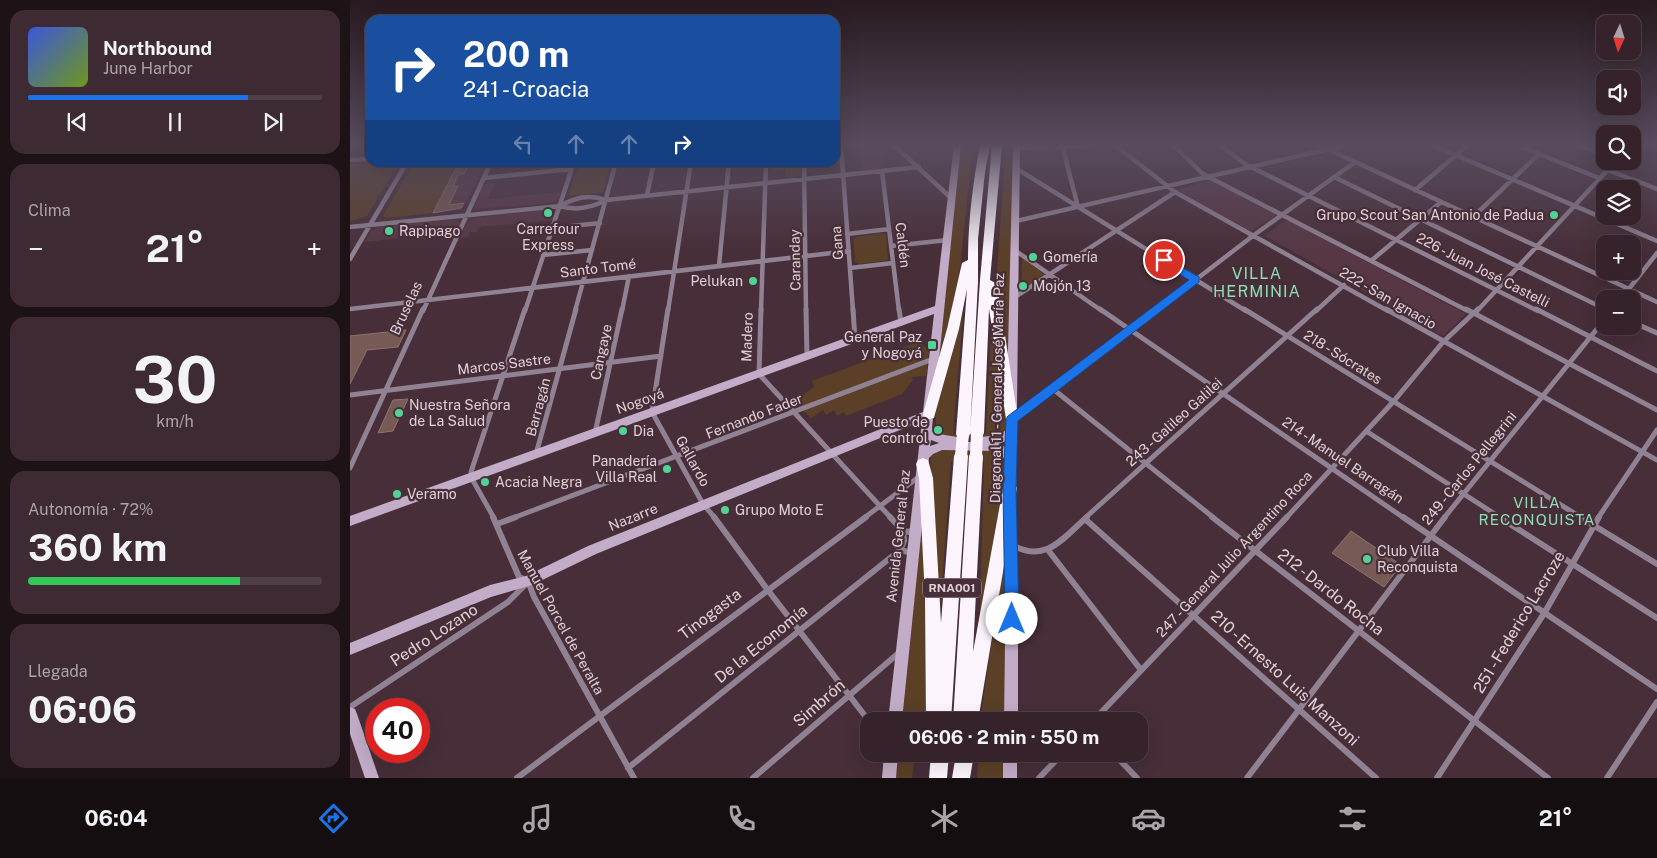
<!DOCTYPE html>
<html lang="es">
<head>
<meta charset="utf-8">
<style>
  :root { --surface:#35222a; --page:#3d2a32; --text:#f1f3f6; --muted:#aaa4a8; --line:#4f3f47; --accent:#1a73e8 }
  body { margin:0; font-family:"Public Sans",sans-serif; background:var(--page); color:var(--text); height:100vh; display:flex; flex-direction:column; font-size:19px; white-space:nowrap }
  * { box-sizing:border-box; margin:0 }
  p { font-size:16px; color:var(--muted) }
  .icon { flex:none; width:28px; height:28px; fill:none; stroke:currentColor; stroke-width:2; stroke-linecap:round; stroke-linejoin:round }
  .map { position:relative; flex:1; overflow:hidden }
  .details { display:flex; flex-direction:column; gap:10px; padding:10px; background:#1d1317; width:350px }
  .details>* { flex:none }
  .top-card { position:absolute; left:15px; top:15px; width:475px; height:152px; border-radius:15px; box-shadow:0 5px 20px #0002,0 0 0 1px var(--line); background:#1a4fa0; color:#fff; overflow:hidden }
  .needle { width:32px; rotate:184deg }
  .buttons { position:absolute; left:1246px; top:15px; display:grid; gap:10px }
  .buttons a { display:grid; place-items:center; width:45px; height:45px; border-radius:10px; background:var(--surface); box-shadow:0 5px 20px #0002,0 0 0 1px var(--line); font-size:25px }
  .speed { position:absolute; left:15px; top:698px; display:flex; gap:10px; font-size:25px; font-weight:700; text-align:center }
  .speed>* { display:grid; place-content:center; width:65px; height:65px; border-radius:50%; background:var(--surface); box-shadow:0 5px 20px #0002,0 0 0 1px var(--line); line-height:1 }
  .speed .limit { border:8px solid #d22; background:#fff; color:#111 }
  .pin { position:absolute; display:grid; place-items:center; width:42px; height:42px; color:#fff; margin:-21px; border:2px solid #fff; border-radius:50%; box-shadow:0 1px 5px #0007 }
  .me { position:absolute; width:55px; margin:-28px; rotate:0deg; stroke-linejoin:round; filter:drop-shadow(0 0 4px #0008) }
  .turn { display:flex; align-items:center; gap:18px; height:105px; padding:0 15px; font-size:22px }
  .turn .icon { width:65px; height:65px; stroke-width:2.5 }
  .turn b { display:block; font-size:35px; line-height:42px }
  .lanes { display:flex; align-items:center; height:48px; padding:0 15px; background:#0003; justify-content:center; gap:25px; direction:ltr }
  .lanes .off { opacity:.35 }
  .big { font-size:38px; font-weight:700; line-height:1.1 }
  .details .widget { flex:1; display:flex; flex-direction:column; justify-content:center; gap:8px; min-width:0; padding:0 18px; border-radius:15px; background:var(--page) }
  .details .dial { align-items:center; gap:0 }
  .dial b { font-size:65px; line-height:1 }
  .song { display:flex; align-items:center; gap:15px }
  .cover { width:60px; height:60px; border-radius:8px; background:linear-gradient(135deg,hsl(230 70% 55%),hsl(80 70% 35%)) }
  .played { height:5px; border-radius:2px; background:linear-gradient(90deg,var(--accent) 75%,var(--line) 75%) }
  .keys { display:flex; justify-content:space-around; direction:ltr }
  .heat { display:flex; justify-content:space-between; align-items:center; font-size:28px; direction:ltr }
  .charge { height:8px; border-radius:4px; background:linear-gradient(90deg,#34c759 72%,var(--line) 0) }
  .trip { position:absolute; left:510px; top:712px; width:288px; height:50px; border-radius:15px; background:var(--surface); box-shadow:0 5px 20px #0002,0 0 0 1px var(--line); font-weight:700; line-height:50px; text-align:center }
  .tabs { display:flex; height:80px; justify-content:space-around; align-items:center; background:#150e11; color:var(--muted) }
  .tabs .icon { width:35px; height:35px }
  .tabs .on { color:var(--accent) }
  .tabs b { font-size:22px; color:var(--text) }
  main { display:flex; flex:1; min-height:0 }
  .map>svg:first-child { display:block }
  .built { fill:#573744 }
  .green { fill:#5b3f27 }
  .building { fill:#775955; stroke:#90716d }
  .lines { fill:none; stroke-linecap:round; stroke-linejoin:round }
  .street-far2 { stroke:#908293; stroke-width:4.5 }
  .street-far1 { stroke:#908293; stroke-width:5 }
  .street { stroke:#908293; stroke-width:6 }
  .secondary { fill:#c2acc7; fill-rule:evenodd }
  .highway { fill:#fcf5fd; fill-rule:evenodd }
  .highway-bridge { stroke:#fcf5fd; stroke-width:12 }
  .route { fill:#1a73e8; stroke:#114b97 }
  .poi-dot { fill:#51d397; stroke:#472e38; stroke-width:2 }
  .labels { text-anchor:middle; dominant-baseline:central; stroke-width:4.5; stroke-linejoin:round; paint-order:stroke }
  .shield { fill:#472e38; stroke:#b29fa7; stroke-width:1 }
  .shield-label { font-size:12px; font-weight:bold; fill:#e0d0d6 }
  .poi-label { font-size:14px; fill:#e0d0d6; stroke:#472e38; text-anchor:start }
  .street-label { font-size:14px; fill:#e0d0d6; stroke:#472e38 }
  .neighbourhood-label { font-size:15px; letter-spacing:1px; fill:#8edfb4; stroke:#472e38 }
  .quarter-label { font-size:16px; letter-spacing:1px; fill:#8edfb4; stroke:#472e38 }
  .near-street-label { font-size:16px; fill:#e0d0d6; stroke:#472e38 }
</style>
</head>
<body>
<main>
<section class="details">
<div class="widget">
<div class="song"><i class="cover"></i><div><b>Northbound</b><p>June Harbor</p></div></div>
<div class="played"></div>
<div class="keys"><svg class="icon" aria-label="previous" viewBox="0 0 24 24"><path d="M18 5L8 12l10 7zM5 5v14"/></svg><svg class="icon" aria-label="pause" viewBox="0 0 24 24"><path d="M8 5v14M16 5v14"/></svg><svg class="icon" aria-label="next" viewBox="0 0 24 24"><path d="M6 5l10 7-10 7zM19 5v14"/></svg></div>
</div>
<div class="widget"><p>Clima</p>
<div class="heat"><a>−</a><b class="big">21°</b><a>+</a></div>
</div>
<div class="widget dial"><b>30</b><p>km/h</p></div>
<div class="widget"><p>Autonomía · 72%</p><b class="big">360 km</b><div class="charge"></div></div>
<div class="widget"><p>Llegada</p><b class="big">06:06</b></div>
</section>
<div class="map">
<svg width="1307" height="778" viewBox="0 0 1307 778">
  <rect width="100%" height="100%" fill="#472e38"/>
  <!-- built -->
  <path class="built" d="M509 145H526L532 151 534 168 511 170Z
    M64 163H135L113 209 36 218 33 216Z
    M861 180 925 214V216L901 231 826 190Z
    M145 183 138 199 211 192 208 200 201 203 125 209 124 207 134 184Z
    M198 210 204 212 202 220 129 227 127 232H120L118 237 110 238 117 222 124 218Z
    M104 219 110 222 106 232 14 242 20 232 29 227Z
    M935 221H939L1116 314 1093 336 917 237 916 235Z"/>
  <!-- green -->
  <path class="green" d="M610 145H623L609 277 587 377Z
    M656 145H666L662 390 646 284Z
    M20 162 49 163 17 216 0 221V164Z
    M64 163H109L83 213 36 218 33 216Z
    M260 163 253 192 218 196 229 165Z
    M424 163H451V175L435 178V170L423 171Z
    M532 233 536 235 538 259 535 261 509 264 505 262 503 239 506 237Z
    M672 258 695 275 671 291Z
    M610 313 613 314 603 434H636L642 314 660 419 657 432 642 439H595L588 433 586 425V410Z
    M570 341 579 351 576 376 562 377 563 380 552 394 496 416 494 412 487 416 484 410 476 415 473 410 461 418 444 401 464 387 462 381Z
    M591 450 648 451 655 458 657 480 629 643 634 461H601L590 612 579 491 581 455Z
    M658 533 655 721H630L631 715Z
    M573 536 580 614 577 721H559L553 714 570 540Z
    M546 754H565L562 778H543Z
    M629 754H654V778H627Z"/>
  <!-- building -->
  <path class="building" d="M109 162H120L114 174H109L103 186H108L99 205 114 203 111 208 83 213Z
    M56 330 48 347 17 350 0 384V336Z
    M58 399 43 431 28 433 43 400Z
    M1001 531 1051 565 1034 587 982 553Z"/>
  <g class="lines">
    <!-- street-far2 -->
    <path class="street-far2" d="M491 145 503 311
      M544 145 601 198
      M712 145 728 207
      M765 145 825 192 1038 311
      M823 145 853 174 1118 311
      M870 145 895 164 1188 311
      M969 145 1307 302
      M1082 145 1307 241
      M1167 145 1249 178
      M1228 145 1255 155
      M667 148 745 145
      M0 160 20 159
      M454 162 456 311
      M667 169 896 311
      M1258 170 1307 189
      M532 171 549 311
      M984 177 1255 309
      M134 178 221 169
      M1065 190 1118 145
      M297 195 304 162
      M210 206C226 211 241 208 256 200L569 167
      M1123 217 1189 154
      M666 221 996 145
      M0 227 210 206C225 197 240 194 256 200
      M202 228 250 223
      M497 234 539 229
      M541 246 598 240
      M666 251 752 311
      M193 255 242 250
      M0 259 57 162
      M1022 260 1091 202
      M369 266 379 162
      M500 268 543 263
      M665 297 825 192
      M1271 299 1307 253
      M0 309 499 251
      M73 311 141 162
      M175 311 224 162
      M225 311 266 162
      M272 311 279 276
      M318 311 341 162
      M411 311 416 162
      M805 311 904 235 1005 162
      M966 311 994 285
      M1127 311 1266 161"/>
    <!-- street-far1 -->
    <path class="street-far1" d="M318 309 302 412 353 504 365 518
      M411 309 409 374 541 518
      M456 309 457 357
      M503 309 505 340
      M549 309 551 323
      M750 309 1054 518
      M894 309 1232 518
      M1036 309 1307 460
      M1116 309 1307 410
      M1186 309 1307 371
      M1282 322 1307 333
      M703 389 864 518
      M0 395 311 356
      M662 419 806 309
      M1016 431 1151 518
      M245 433 272 309
      M186 454 226 309
      M0 468 73 309
      M144 518 121 477V472L175 309
      M163 518 583 359
      M514 518 570 476
      M735 518 967 309
      M936 518 1043 402 1093 342 1128 309
      M1094 518 1255 319
      M1248 518 1307 430"/>
    <!-- street -->
    <path class="street" d="M143 517 169 577 178 581 184 597 284 778
      M364 517 417 589 519 721
      M540 517 553 531 560 532 564 529
      M862 517 1198 778
      M1053 517 1307 689
      M1149 517 1307 618
      M1230 517 1307 564
      M735 519 1026 778
      M147 524 166 517
      M662 545C696 564 713 538 737 517
      M550 550 554 541 553 531
      M698 550 791 670
      M0 707 158 602 176 584
      M743 721 937 517
      M764 754 787 778
      M278 768 550 550 563 553
      M167 778 516 517
      M403 778 551 651
      M689 778 712 754
      M897 778 1095 517
      M1087 778 1195 612 1249 517
      M1257 778 1307 702"/>
    <!-- secondary -->
    <path class="secondary" d="M604 145H611L582 428 589 434 607 437V442H631L630 440 631 437 649 435 656 430 663 145H670L666 494 664 497 660 499 656 497 654 494 655 460 652 455 644 451 592 450 583 454 579 458 552 721H538L572 421 246 554 182 585 141 597 0 655V643L140 585 176 576 238 546 573 412 584 314 0 526V516L585 306ZM581 440 589 443 580 446ZM656 441V447L648 444Z
      M660 506 664 507 666 511 668 566V721H654L656 566 654 511 656 507Z
      M0 707 5 709 7 714 29 778H15L0 734Z
      M534 754H548L546 778H532Z
      M653 754H667V778H653Z"/>
    <!-- highway -->
    <path class="highway" d="M630 145H640L635 172 628 239V282L620 434 618 438 613 439 608 438 606 434 617 289 609 329 585 414 584 418 579 419 574 418 573 414 597 329 612 263 618 260C618 221 623 183 630 145Z
      M642 145H652L640 280 647 284 668 419 667 423 662 424 657 423 656 419 639 309 634 433 632 437 627 438 622 437 620 433 630 280Z
      M611 450 616 452 618 456 601 721H576L575 598 569 478 566 464 568 460 573 458 578 460 583 478 591 623 604 456 606 452Z
      M626 450 631 452 633 456 623 652 653 488 655 484 660 482 665 484 667 488 628 721H603L619 456 621 452Z
      M581 754H599L597 778H579Z
      M606 754H624L620 778H602Z"/>
    <!-- highway-bridge -->
    <path class="highway-bridge" d="M611 456 613 434
      M626 456 627 433"/>
  </g>
  <!-- sky -->
  <linearGradient id="sky" x2="0" y2="1"><stop stop-color="#27191f"/><stop offset="0.57" stop-color="#584c5e"/><stop offset="1" stop-color="#584c5e" stop-opacity="0"/></linearGradient>
  <rect width="1307" height="254" fill="url(#sky)"/>
  <!-- route -->
  <path class="route" d="M814 257 849 277V282L668 421 666 488 669 619 667 624 662 626 657 624 655 619 653 488 656 419 658 416 839 280 811 263 809 260Z"/>
  <!-- markers -->
  <g class="poi-dot">
    <circle cx="198" cy="213" r="5"/>
    <circle cx="1204" cy="215" r="5"/>
    <circle cx="39" cy="231" r="5"/>
    <circle cx="683" cy="257" r="5"/>
    <circle cx="403" cy="281" r="5"/>
    <circle cx="673" cy="286" r="5"/>
    <rect x="577" y="340" width="10" height="10" rx="2.5"/>
    <circle cx="49" cy="413" r="5"/>
    <circle cx="588" cy="430" r="5"/>
    <circle cx="273" cy="431" r="5"/>
    <circle cx="317" cy="469" r="5"/>
    <circle cx="135" cy="482" r="5"/>
    <circle cx="47" cy="494" r="5"/>
    <circle cx="375" cy="510" r="5"/>
    <circle cx="1017" cy="559" r="5"/>
  </g>
  <g class="labels">
    <!-- shield labels -->
    <rect class="shield" x="573" y="578.5" width="58" height="19" rx="4"/>
    <g class="shield-label">
      <text x="602" y="588">RNA001</text>
    </g>
    <!-- poi labels -->
    <g class="poi-label">
      <text x="1194" y="215" text-anchor="end">Grupo Scout San Antonio de Padua</text>
      <text x="198" y="229" text-anchor="middle">Carrefour<tspan x="198" dy="16">Express</tspan></text>
      <text x="49" y="231">Rapipago</text>
      <text x="693" y="257">Gomería</text>
      <text x="393" y="281" text-anchor="end">Pelukan</text>
      <text x="683" y="286">Mojón 13</text>
      <text x="572" y="337" text-anchor="end">General Paz<tspan x="572" dy="16">y Nogoyá</tspan></text>
      <text x="59" y="405">Nuestra Señora<tspan x="59" dy="16">de La Salud</tspan></text>
      <text x="578" y="422" text-anchor="end">Puesto de<tspan x="578" dy="16">control</tspan></text>
      <text x="283" y="431">Dia</text>
      <text x="307" y="461" text-anchor="end">Panadería<tspan x="307" dy="16">Villa Real</tspan></text>
      <text x="145" y="482">Acacia Negra</text>
      <text x="57" y="494">Veramo</text>
      <text x="385" y="510">Grupo Moto E</text>
      <text x="1027" y="551">Club Villa<tspan x="1027" dy="16">Reconquista</tspan></text>
    </g>
    <!-- street labels -->
    <g class="street-label">
      <text transform="translate(487 243) rotate(-94)">Gana</text>
      <text transform="translate(553 245) rotate(83)">Caldén</text>
      <text transform="translate(445 260) rotate(-91)">Caranday</text>
      <text transform="translate(248 268) rotate(-7)">Santo Tomé</text>
      <text transform="translate(1133 270) rotate(27)">226 - Juan José Castelli</text>
      <text transform="translate(1038 298) rotate(30)">222 - San Ignacio</text>
      <text transform="translate(56 308) rotate(-65)">Bruselas</text>
      <text transform="translate(397 337) rotate(-88)">Madero</text>
      <text transform="translate(251 352) rotate(-78)">Cangaye</text>
      <text transform="translate(993 357) rotate(32)">218 - Sócrates</text>
      <text transform="translate(154 364) rotate(-7)">Marcos Sastre</text>
      <text transform="translate(647 388) rotate(-89)">Diagonal 11 - General José María Paz</text>
      <text transform="translate(290 401) rotate(-20)">Nogoyá</text>
      <text transform="translate(188 407) rotate(-75)">Barragán</text>
      <text transform="translate(404 416) rotate(-21)">Fernando Fader</text>
      <text transform="translate(824 422) rotate(-42)">243 - Galileo Galilei</text>
      <text transform="translate(993 460) rotate(34)">214 - Manuel Barragán</text>
      <text transform="translate(343 461) rotate(61)">Gallardo</text>
      <text transform="translate(1119 468) rotate(-51)">249 - Carlos Pellegrini</text>
      <text transform="translate(283 517) rotate(-22)">Nazarre</text>
      <text transform="translate(548 536) rotate(-84)">Avenida General Paz</text>
      <text transform="translate(884 554) rotate(-47)">247 - General Julio Argentino Roca</text>
      <text transform="translate(211 622) rotate(61)">Manuel Porcel de Peralta</text>
    </g>
    <!-- neighbourhood labels -->
    <g class="neighbourhood-label">
      <text x="1187" y="502">VILLA<tspan x="1187" dy="17">RECONQUISTA</tspan></text>
    </g>
    <!-- quarter labels -->
    <g class="quarter-label">
      <text x="907" y="273">VILLA<tspan x="907" dy="18">HERMINIA</tspan></text>
    </g>
    <!-- near-street labels -->
    <g class="near-street-label">
      <text transform="translate(981 592) rotate(38)">212 - Dardo Rocha</text>
      <text transform="translate(360 614) rotate(-37)">Tinogasta</text>
      <text transform="translate(1169 622) rotate(-59)">251 - Federico Lacroze</text>
      <text transform="translate(84 635) rotate(-33)">Pedro Lozano</text>
      <text transform="translate(411 644) rotate(-39)">De la Economía</text>
      <text transform="translate(935 678) rotate(42)">210 - Ernesto Luis Manzoni</text>
      <text transform="translate(469 703) rotate(-41)">Simbrón</text>
    </g>
  </g>
</svg>
<div class="buttons">
<a><svg class="needle" viewBox="-14 -14 28 28"><path d="M0-13l5 13h-10z" fill="#e53935"/><path d="M0 13l5-13h-10z" fill="#aaa4a8"/></svg></a>
<a><svg class="icon" aria-label="sound" viewBox="0 0 24 24"><path d="M4 9h4l5-4v14l-5-4H4zM17 9q2 3 0 6"/></svg></a>
<a><svg class="icon" aria-label="search" viewBox="0 0 24 24"><circle cx="10" cy="10" r="6"/><path d="M15 15l6 6"/></svg></a>
<a><svg class="icon" aria-label="layers" viewBox="0 0 24 24"><path d="M12 4l9 5-9 5-9-5zM3 14l9 5 9-5"/></svg></a>
<a>+</a>
<a>−</a>
</div>
<div class="speed"><div class="limit">40</div></div>
<div class="pin" style="left:814px;top:260px;background:#d93025"><svg class="icon" aria-label="arrive" viewBox="0 0 24 24"><path d="M6 21V4h12l-3 4 3 4H6"/></svg></div>
<svg class="me" style="left:662px;top:619px" viewBox="-20 -20 40 40"><circle r="19" fill="#fff"/><path d="M0-13L10 11 0 6-10 11z" fill="#1a73e8"/></svg>
<div class="trip">06:06 · 2 min · 550 m</div>
<div class="top-card">
<div class="turn"><svg class="icon" aria-label="right" viewBox="0 0 24 24"><path d="M7 20v-9h11M14 6l5 5-5 5"/></svg><div><b>200 m</b>241 - Croacia</div></div>
<div class="lanes"><svg class="icon off" aria-label="left" viewBox="0 0 24 24"><path d="M17 20v-9H6M10 6l-5 5 5 5"/></svg><svg class="icon off" aria-label="ahead" viewBox="0 0 24 24"><path d="M12 20V5M6 11l6-6 6 6"/></svg><svg class="icon off" aria-label="ahead" viewBox="0 0 24 24"><path d="M12 20V5M6 11l6-6 6 6"/></svg><svg class="icon" aria-label="right" viewBox="0 0 24 24"><path d="M7 20v-9h11M14 6l5 5-5 5"/></svg></div>
</div>
</div>
</main>
<nav class="tabs">
<b>06:04</b>
<svg class="icon on" aria-label="directions" viewBox="0 0 24 24"><path d="M12 3l9 9-9 9-9-9zM9 14v-3h6M13 9l2 2-2 2"/></svg>
<svg class="icon" aria-label="music" viewBox="0 0 24 24"><path d="M9 18V5l10-2v13"/><circle cx="6" cy="18" r="3"/><circle cx="16" cy="16" r="3"/></svg>
<svg class="icon" aria-label="phone" viewBox="0 0 24 24"><path d="M5 4h4l2 5-3 2q2 4 5 5l2-3 5 2v4C11 20 4 13 5 4z"/></svg>
<svg class="icon" aria-label="climate" viewBox="0 0 24 24"><path d="M12 3v18M4 7l16 10M4 17L20 7"/></svg>
<svg class="icon" aria-label="car" viewBox="0 0 24 24"><path d="M5 17H2v-5l4-1 3-4h7l3 4 3 1v5h-3M9 17h6M6 11h13"/><circle cx="7" cy="17" r="2"/><circle cx="17" cy="17" r="2"/></svg>
<svg class="icon" aria-label="filters" viewBox="0 0 24 24"><path d="M4 7h16M4 17h16"/><circle cx="9" cy="7" r="2"/><circle cx="15" cy="17" r="2"/></svg>
<b>21°</b>
</nav>
</body>
</html>
